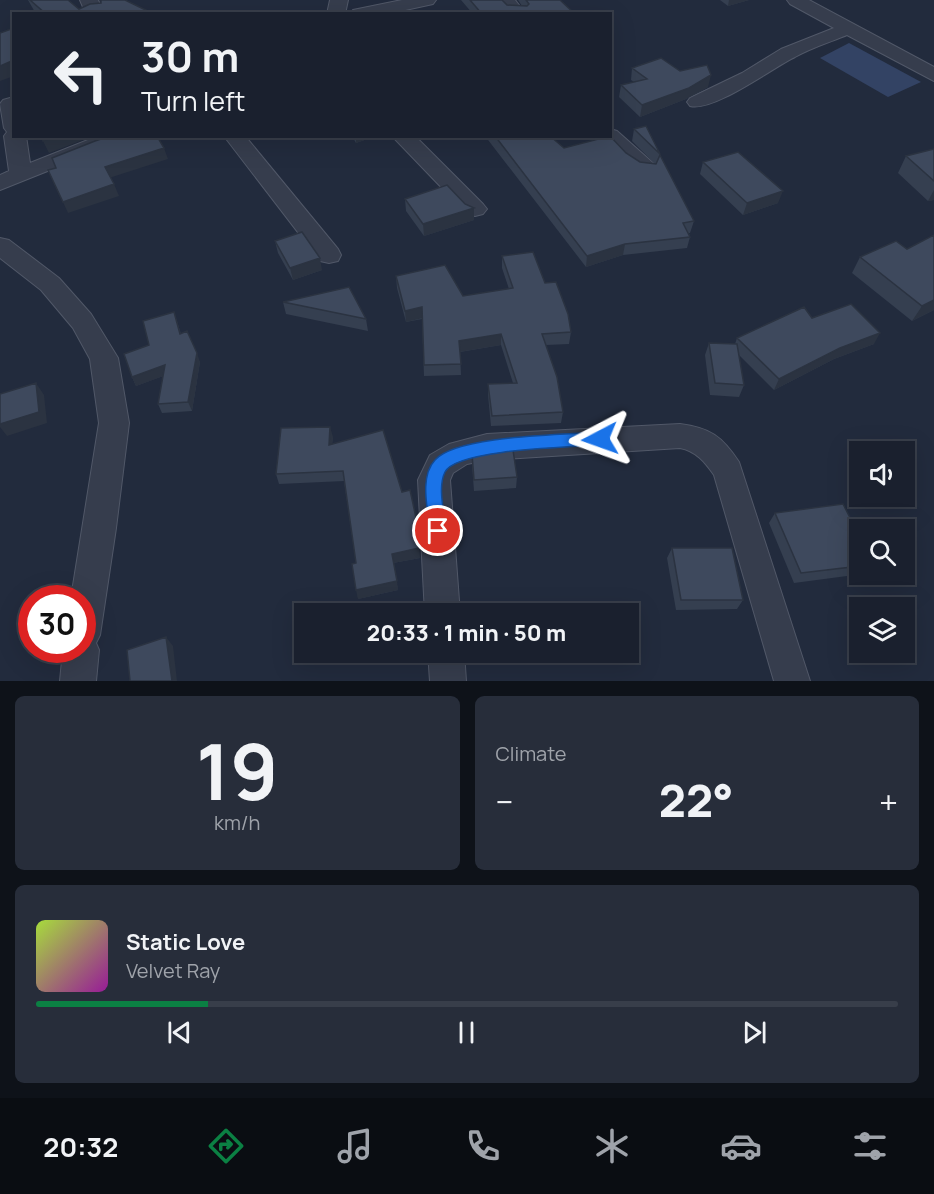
<!DOCTYPE html>
<html lang="en">
<head>
<meta charset="utf-8">
<style>
  :root { --surface:#1a202e; --page:#272d3a; --text:#f1f3f6; --muted:#9fa3aa; --line:#383e4a; --accent:#0b8043 }
  body { margin:0; font-family:Manrope,sans-serif; background:var(--page); color:var(--text); height:100vh; display:flex; flex-direction:column; font-size:22px; white-space:nowrap }
  * { box-sizing:border-box; margin:0 }
  p { font-size:20px; color:var(--muted) }
  .icon { flex:none; width:33px; height:33px; fill:none; stroke:currentColor; stroke-width:2; stroke-linecap:round; stroke-linejoin:round }
  .map { position:relative; height:681px; overflow:hidden }
  .sheet { display:flex; flex-direction:column; gap:15px; padding:15px; background:#0e1219; flex:1 }
  .sheet>* { flex:none }
  .top-card { position:absolute; left:12px; top:12px; width:600px; height:126px; border-radius:0px; box-shadow:0 6px 24px #0002,0 0 0 2px var(--line); background:#1a202e; color:var(--text); overflow:hidden }
  .fabs { position:absolute; left:849px; top:441px; display:grid; gap:12px }
  .fabs a { display:grid; place-items:center; width:66px; height:66px; border-radius:0px; background:var(--surface); box-shadow:0 6px 24px #0002,0 0 0 2px var(--line); font-size:30px }
  .speed { position:absolute; left:18px; top:585px; display:flex; gap:12px; font-size:30px; font-weight:700; text-align:center }
  .speed>* { display:grid; place-content:center; width:78px; height:78px; border-radius:50%; background:var(--surface); box-shadow:0 6px 24px #0002,0 0 0 2px var(--line); line-height:1 }
  .speed .limit { border:9px solid #d22; background:#fff; color:#111 }
  .pin { position:absolute; display:grid; place-items:center; width:51px; height:51px; color:#fff; margin:-26px; border:3px solid #fff; border-radius:50%; box-shadow:0 2px 6px #0007 }
  .me { position:absolute; width:66px; margin:-33px; rotate:266deg; stroke-linejoin:round; filter:drop-shadow(0 0 4px #0008) }
  .turn { display:flex; align-items:center; gap:21px; height:126px; padding:0 30px; font-size:27px }
  .turn .icon { width:78px; height:78px; stroke-width:2.5 }
  .turn b { display:block; font-size:42px; line-height:51px }
  .big { font-size:45px; font-weight:800; line-height:1.1 }
  .sheet .card { flex:1; display:flex; flex-direction:column; justify-content:center; gap:9px; min-width:0; padding:0 21px; border-radius:9px; background:var(--page) }
  .sheet .dial { align-items:center; gap:0 }
  .dial b { font-size:78px; line-height:1 }
  .song { display:flex; align-items:center; gap:18px }
  .cover { width:72px; height:72px; border-radius:9px; background:linear-gradient(135deg,hsl(80 70% 55%),hsl(300 70% 35%)) }
  .played { height:6px; border-radius:3px; background:linear-gradient(90deg,var(--accent) 20%,var(--line) 20%) }
  .keys { display:flex; justify-content:space-around; direction:ltr }
  .heat { display:flex; justify-content:space-between; align-items:center; font-size:33px; direction:ltr }
  .sheet .tiles { flex:1; display:grid; gap:15px; grid-template-columns:1fr 1fr }
  .card:last-child { grid-column:span 2 }
  .trip { position:absolute; left:294px; top:603px; width:345px; height:60px; border-radius:0px; background:var(--surface); box-shadow:0 6px 24px #0002,0 0 0 2px var(--line); font-weight:800; line-height:60px; text-align:center }
  .tabs { display:flex; height:96px; justify-content:space-around; align-items:center; background:#0a0d12; color:var(--muted) }
  .tabs .icon { width:42px; height:42px }
  .tabs .active { color:var(--accent) }
  .tabs b { font-size:27px; color:var(--text) }
  .map>svg:first-child { display:block }
  .water { fill:#334364 }
  .lines { fill:none; stroke-linecap:round; stroke-linejoin:round }
  .street-casing { stroke:#515868; stroke-width:2 }
  .street { fill:#363d4d; fill-rule:evenodd }
  .wall { fill:#353f50 }
  .shaded-wall { fill:#2b3341 }
  .building { fill:#3e495d; stroke:#2b3341; stroke-width:1.5 }
  .route { fill:#1a73e8; stroke:#114b97; stroke-width:1.5 }
</style>
</head>
<body>
<div class="map">
<svg width="934" height="681" viewBox="0 0 934 681">
  <rect width="100%" height="100%" fill="#222b3d"/>
  <!-- water -->
  <path class="water" d="M849 43 921 82 888 97 820 58Z"/>
  <g class="lines">
    <defs>
      <path id="street" d="M80 0H98L104 14H86Z
        M330 0H348L345 14H327Z
        M402 0H436L433 4 387 14H351L353 10Z
        M497 0H515L526 14H508Z
        M787 0H809L934 67V81L847 35C830 42 811 48 795 57 772 68 714 112 690 106L687 102 690 98 742 73 781 49 834 28 790 4Z
        M10 98 14 99V136H26L30 163 98 136H128L125 140 0 190V175L9 171 4 136 7 132 4 128 0 104 3 100Z
        M610 129 617 131 653 163 656 168 653 173C633 178 616 152 603 139L601 136H610Z
        M224 136H245L338 249 341 255 338 261 329 263 320 261Z
        M392 136H415L483 204 487 209 483 214 475 216 467 214Z
        M0 238 9 240 59 278 91 314 118 358 129 423 116 528 100 635 96 643 99 650 96 681H60L63 650H82V598H71L99 423 90 359 73 328 41 290 0 258Z
        M680 424C710 428 722 436 739 462L810 681H774L714 475C705 462 696 451 680 448L487 460 467 464 453 473 450 480 460 614H425L418 480 430 455 449 444 487 434Z
        M428 652H464L466 681H430Z"/>
    </defs>
    <!-- street casing -->
    <use href="#street" class="street-casing"/>
    <!-- street -->
    <use href="#street" class="street"/>
  </g>
  <!-- wall -->
  <path class="wall" d="M28 0H68L79 9 154 14H36Z
    M461 0H502L507 5 522 6 518 0H560L575 14H473Z
    M720 0H749L728 6Z
    M632 68 680 71 708 87 686 99 640 117 619 97 621 85 634 82 631 80Z
    M634 129 660 154 659 158 694 221 690 233H689L690 237 687 248 623 255 586 267 485 136H550L564 148 626 153 640 162 655 164 632 141Z
    M352 136H376L356 143Z
    M934 149V200L928 201 898 173 906 156Z
    M703 162 778 203 743 215 700 174Z
    M405 199 465 204 474 208V220L424 236 406 211Z
    M275 241 322 270 293 280 278 253Z
    M907 249 934 310 912 321 852 273 860 257Z
    M502 256 545 283 571 332 569 344 546 345 563 412 561 423 491 426 488 395V384L513 383 501 345 460 352 461 375 424 376 422 319 406 322 397 288 396 276 463 296 509 289 502 268Z
    M283 302 366 319 368 331 286 314Z
    M174 312 181 334 200 362 192 411 162 413 158 404 163 376 136 386 132 377Z
    M812 318 874 344 834 359 774 390 739 355 744 385 739 397 710 395 705 355 709 343 735 344 737 338Z
    M333 437 332 444 420 558 393 563 398 590 358 599 356 563 344 481 279 484 276 474Z
    M472 454 517 477 516 488 474 491 472 465Z
    M775 513 860 537V574H862L794 583 769 523Z
    M672 548 743 600 737 609 676 610 667 558Z"/>
  <!-- shaded-wall -->
  <path class="shaded-wall" d="M729 0H749L728 6Z
    M14 60V76L0 81V66Z
    M711 75 708 87 686 99 640 117 642 105Z
    M55 136H82L83 140 49 153 43 141Z
    M356 136H376L356 143Z
    M164 148 168 159 109 178 105 167Z
    M114 184 119 196 68 213 63 202Z
    M934 190V200L928 201Z
    M783 191 778 203 743 215 747 203Z
    M474 208V220L424 236 423 224Z
    M625 244 623 255 586 267 587 256Z
    M320 258 322 270 293 280 290 268Z
    M934 300V310L912 321 922 306Z
    M422 307 423 318 406 322 405 311Z
    M880 333 874 344 834 359 774 390 779 379 840 348Z
    M501 334V345L459 352V341Z
    M197 353 200 362 192 411 188 402Z
    M165 365 169 374 136 386 132 377Z
    M36 383 44 395 47 423 7 436 0 427V424Z
    M330 427 333 437 331 456 329 445Z
    M418 527 420 558 393 563 392 554Z
    M397 581 398 590 358 599 356 590Z
    M166 637 173 646 177 681H172Z"/>
  <!-- building -->
  <path class="building" d="M30 0H68L79 9 90 4 101 3V0H125L154 14H46Z
    M470 0H502L507 5 527 6 529 4 526 0H560L575 14H482Z
    M14 28V60L0 66V33Z
    M661 58 680 71 707 65 711 75 689 88 642 105 621 85 647 79 632 68Z
    M646 126 660 154 634 129Z
    M41 136H55L43 141Z
    M110 136H157L164 148 105 167 114 184 63 202 48 170 56 168 52 158 95 141Z
    M495 136H550L564 148 610 136 626 153 640 162 656 164 660 155 694 221 683 223 690 237 625 244 587 256Z
    M934 149V181L906 156Z
    M738 152 783 191 747 203 703 162Z
    M447 185 465 204 474 208 423 224 405 199Z
    M302 232 320 258 290 268 275 241Z
    M934 235V300L922 306 860 257 896 241 907 249Z
    M533 252 545 283 556 282 568 314 571 332 542 334 557 377 563 412 492 416 488 384 517 383 501 334 459 341 461 364 424 365 422 307 405 311 396 276 445 265 463 296 513 288 502 256Z
    M349 287 366 319 283 302Z
    M851 304 880 333 840 348 779 379 737 338 804 307 812 318Z
    M174 312 180 334 187 331 197 353 188 402 158 404 165 365 132 377 124 354 149 345 143 321Z
    M709 343 737 344 744 385 715 383Z
    M36 383 39 412 0 424V394Z
    M330 427 329 445 383 430 402 492 410 490 418 527 419 548 392 554 397 581 356 590 352 564 356 563 343 471 276 474 281 428Z
    M513 450 517 477 474 480 472 454Z
    M843 504 860 537V566L801 573 775 513Z
    M672 548H732L743 600H681Z
    M166 637 172 681H130L127 650Z"/>
  <!-- route -->
  <path class="route" d="M600 432 606 434 608 439 606 443 600 445C573 447 456 449 445 472 437 488 445 514 446 531L444 536 438 538 432 536 430 531C428 510 419 477 435 460 457 435 566 435 600 432Z"/>
</svg>
<div class="fabs">
<a><svg class="icon" aria-label="sound" viewBox="0 0 24 24"><path d="M4 9h4l5-4v14l-5-4H4zM17 9q2 3 0 6"/></svg></a>
<a><svg class="icon" aria-label="search" viewBox="0 0 24 24"><circle cx="10" cy="10" r="6"/><path d="M15 15l6 6"/></svg></a>
<a><svg class="icon" aria-label="layers" viewBox="0 0 24 24"><path d="M12 4l9 5-9 5-9-5zM3 14l9 5 9-5"/></svg></a>
</div>
<div class="speed"><div class="limit">30</div></div>
<div class="pin" style="left:438px;top:531px;background:#d93025"><svg class="icon" aria-label="arrive" viewBox="0 0 24 24"><path d="M6 21V4h12l-3 4 3 4H6"/></svg></div>
<svg class="me" style="left:600px;top:439px" viewBox="-20 -20 40 40"><path d="M0-17L14 15 0 8-14 15z" fill="#1a73e8" stroke="#fff" stroke-width="4"/></svg>
<div class="trip">20:33 · 1 min · 50 m</div>
<div class="top-card">
<div class="turn"><svg class="icon" aria-label="left" viewBox="0 0 24 24"><path d="M17 20v-9H6M10 6l-5 5 5 5"/></svg><div><b>30 m</b>Turn left</div></div>
</div>
</div>
<section class="sheet">
<div class="tiles">
<div class="card dial"><b>19</b><p>km/h</p></div>
<div class="card"><p>Climate</p>
<div class="heat"><a>−</a><b class="big">22°</b><a>+</a></div>
</div>
<div class="card">
<div class="song"><i class="cover"></i><div><b>Static Love</b><p>Velvet Ray</p></div></div>
<div class="played"></div>
<div class="keys"><svg class="icon" aria-label="previous" viewBox="0 0 24 24"><path d="M18 5L8 12l10 7zM5 5v14"/></svg><svg class="icon" aria-label="pause" viewBox="0 0 24 24"><path d="M8 5v14M16 5v14"/></svg><svg class="icon" aria-label="next" viewBox="0 0 24 24"><path d="M6 5l10 7-10 7zM19 5v14"/></svg></div>
</div>
</div>
</section>
<nav class="tabs">
<b>20:32</b>
<svg class="icon active" aria-label="directions" viewBox="0 0 24 24"><path d="M12 3l9 9-9 9-9-9zM9 14v-3h6M13 9l2 2-2 2"/></svg>
<svg class="icon" aria-label="music" viewBox="0 0 24 24"><path d="M9 18V5l10-2v13"/><circle cx="6" cy="18" r="3"/><circle cx="16" cy="16" r="3"/></svg>
<svg class="icon" aria-label="phone" viewBox="0 0 24 24"><path d="M5 4h4l2 5-3 2q2 4 5 5l2-3 5 2v4C11 20 4 13 5 4z"/></svg>
<svg class="icon" aria-label="climate" viewBox="0 0 24 24"><path d="M12 3v18M4 7l16 10M4 17L20 7"/></svg>
<svg class="icon" aria-label="car" viewBox="0 0 24 24"><path d="M5 17H2v-5l4-1 3-4h7l3 4 3 1v5h-3M9 17h6M6 11h13"/><circle cx="7" cy="17" r="2"/><circle cx="17" cy="17" r="2"/></svg>
<svg class="icon" aria-label="filters" viewBox="0 0 24 24"><path d="M4 7h16M4 17h16"/><circle cx="9" cy="7" r="2"/><circle cx="15" cy="17" r="2"/></svg>
</nav>
</body>
</html>
